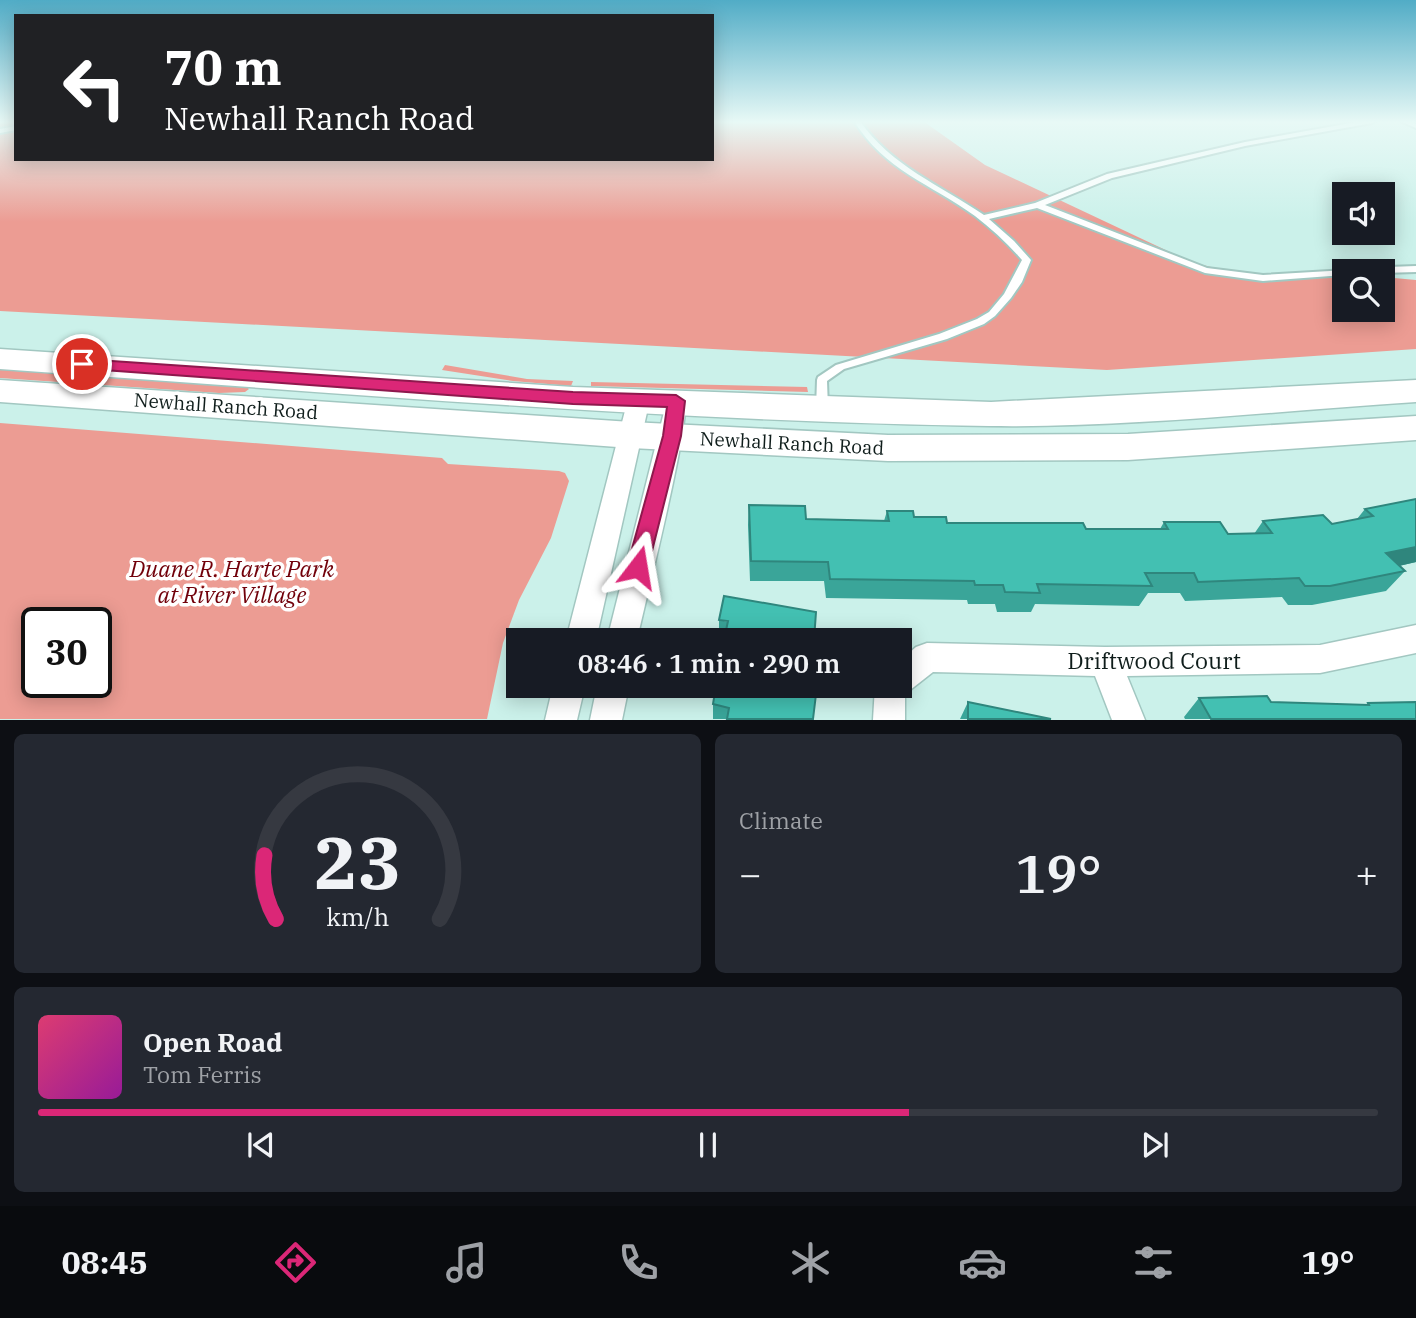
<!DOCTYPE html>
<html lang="en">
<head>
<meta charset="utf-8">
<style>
  :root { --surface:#171b24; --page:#242831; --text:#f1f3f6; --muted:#9ea1a6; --line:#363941; --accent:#db2777 }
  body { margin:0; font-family:"IBM Plex Serif",serif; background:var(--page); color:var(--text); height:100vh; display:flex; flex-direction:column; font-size:26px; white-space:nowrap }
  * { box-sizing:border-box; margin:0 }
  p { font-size:23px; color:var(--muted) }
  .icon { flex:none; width:38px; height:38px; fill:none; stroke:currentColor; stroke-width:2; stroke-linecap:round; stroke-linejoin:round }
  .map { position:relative; height:720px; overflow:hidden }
  .side { display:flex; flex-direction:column; gap:14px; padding:14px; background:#0d0f14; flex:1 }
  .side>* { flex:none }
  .hud { position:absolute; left:14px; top:14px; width:700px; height:147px; border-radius:0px; box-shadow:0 4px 18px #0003; background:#202124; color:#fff; overflow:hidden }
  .controls { position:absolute; left:1332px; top:182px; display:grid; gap:14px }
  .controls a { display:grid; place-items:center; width:63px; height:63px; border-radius:0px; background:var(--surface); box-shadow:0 4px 18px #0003; font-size:35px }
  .speed { position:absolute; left:21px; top:607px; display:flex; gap:14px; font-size:35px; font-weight:700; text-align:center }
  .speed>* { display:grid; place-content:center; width:91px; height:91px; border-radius:50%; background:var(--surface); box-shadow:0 4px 18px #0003; line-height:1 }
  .speed .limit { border:4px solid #111; border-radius:10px; background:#fff; color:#111 }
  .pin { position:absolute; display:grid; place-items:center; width:60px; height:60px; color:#fff; margin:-30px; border:4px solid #fff; border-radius:50%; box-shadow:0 2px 7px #0007 }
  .me { position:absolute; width:77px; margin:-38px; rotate:14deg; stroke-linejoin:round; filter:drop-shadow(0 0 5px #0008) }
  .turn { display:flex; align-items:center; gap:24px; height:147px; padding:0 35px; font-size:32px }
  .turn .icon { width:91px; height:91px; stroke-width:2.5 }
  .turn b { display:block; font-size:49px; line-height:60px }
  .big { font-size:52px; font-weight:600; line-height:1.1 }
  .side .card { flex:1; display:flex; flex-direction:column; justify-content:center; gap:10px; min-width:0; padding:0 24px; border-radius:10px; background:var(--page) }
  .side .dial { align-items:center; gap:0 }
  .dial svg { height:182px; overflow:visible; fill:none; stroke:var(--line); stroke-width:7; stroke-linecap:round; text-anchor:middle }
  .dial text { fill:var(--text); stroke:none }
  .song { display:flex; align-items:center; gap:21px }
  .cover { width:84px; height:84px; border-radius:10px; background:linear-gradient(135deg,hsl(340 70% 55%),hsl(300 70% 35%)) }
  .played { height:7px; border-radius:4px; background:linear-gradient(90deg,var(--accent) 65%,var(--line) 65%) }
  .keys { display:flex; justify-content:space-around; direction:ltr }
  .heat { display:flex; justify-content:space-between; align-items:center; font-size:38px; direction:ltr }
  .side .tiles { flex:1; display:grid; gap:14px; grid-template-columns:1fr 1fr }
  .card:last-child { grid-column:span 2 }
  .trip { position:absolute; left:506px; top:628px; width:406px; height:70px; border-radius:0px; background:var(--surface); box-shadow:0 4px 18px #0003; font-weight:600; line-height:70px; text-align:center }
  .tabs { display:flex; height:112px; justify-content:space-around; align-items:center; background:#090b0e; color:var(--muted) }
  .tabs .icon { width:49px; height:49px }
  .tabs .on { color:var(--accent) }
  .tabs b { font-size:32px; color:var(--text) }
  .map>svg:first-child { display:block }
  .green { fill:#ec9c93; fill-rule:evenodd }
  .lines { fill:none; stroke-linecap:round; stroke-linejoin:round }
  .service-casing { stroke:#a2c7c1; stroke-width:4 }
  .minor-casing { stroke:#a2c7c1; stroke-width:3 }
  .primary-casing { stroke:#a2c7c1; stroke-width:3 }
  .service { fill:#fff; fill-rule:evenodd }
  .minor { fill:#fff; fill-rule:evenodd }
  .primary { fill:#fff; fill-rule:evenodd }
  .wall { fill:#3aa599 }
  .shaded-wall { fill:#2f867d }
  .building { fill:#43c0b2; stroke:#2f867d; stroke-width:2 }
  .route { fill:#db2777; stroke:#8e194d; stroke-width:2 }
  .labels { text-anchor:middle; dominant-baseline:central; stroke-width:7; stroke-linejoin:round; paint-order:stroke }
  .street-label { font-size:19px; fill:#0f1d1b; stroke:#fff }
  .near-park-label { font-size:23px; font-style:italic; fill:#71000a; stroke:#fff }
  .near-street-label { font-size:23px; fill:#0f1d1b; stroke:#fff }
</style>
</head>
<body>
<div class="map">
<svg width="1416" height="720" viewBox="0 0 1416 720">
  <rect width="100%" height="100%" fill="#cbf1ea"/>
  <!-- green -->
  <path class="green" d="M0 121H16V159H712V121H923L985 165 1191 262 1262 280 1344 275V310H1382L1383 277 1416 280V349L1107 370 0 311Z
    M445 365 527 379 573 381 571 386 513 381 442 370Z
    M0 369 246 386 249 389 245 392 219 393 0 378Z
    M591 382 807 387 808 392 591 386Z
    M0 423 442 458 448 464 559 471 565 473 569 481 551 538 519 600 503 643 487 719H0ZM96 623V682H37V623Z"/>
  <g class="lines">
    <defs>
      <path id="service" d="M854 121H860C891 166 940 185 984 215L1035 203 1107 174 1245 142 1362 121H1375L1372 123 1245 146 1112 178 1045 205 1207 268 1263 275 1347 270 1348 271H1344V275L1263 281 1205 273 1037 208 989 219 1014 241 1031 260 1022 282 1011 298 995 316 984 324 947 339 844 369 827 381 828 409 826 412H818L816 409 817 380 818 377 836 365 939 334 977 319 989 312 1004 294 1022 260C1008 244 992 229 975 216 931 184 884 170 854 121Z
        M1400 121H1409L1416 124V128Z
        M16 126V130L0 133V129Z
        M1416 266V272L1382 273V271H1355L1360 268Z"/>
      <path id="minor" d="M639 391 647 394 650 399 596 640H566L628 399 631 394Z
        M676 393 684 396C694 412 644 606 637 640H607L668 396Z
        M1416 625V653L1320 673 1127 676 1145 720H1112L1095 676 933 672 905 694V720H873L875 686H900V661L916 647 927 643 1105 647 1320 645Z
        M553 686H585L577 720H545Z
        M597 686H629L622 720H590Z"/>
      <path id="primary" d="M0 349 573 387 991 402 1416 380V402C1276 411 1129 428 989 426 659 421 329 392 0 369Z
        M0 380 631 422 888 435 1128 434 1416 416V440L1128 460 888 461 631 448 0 402Z"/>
    </defs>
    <!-- service casing -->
    <use href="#service" class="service-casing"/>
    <!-- minor casing -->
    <use href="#minor" class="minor-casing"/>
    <!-- primary casing -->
    <use href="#primary" class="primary-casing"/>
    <!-- service -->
    <use href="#service" class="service"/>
    <!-- minor -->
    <use href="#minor" class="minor"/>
    <!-- primary -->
    <use href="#primary" class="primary"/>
  </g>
  <!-- wall -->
  <path class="wall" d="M1416 499V562L1399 566 1405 571 1386 591 1312 605H1288L1282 597 1185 601 1180 593H1148L1139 606 1035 604 1031 612H997L995 604H968L967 600 826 598 824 581H750L748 525 749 505 806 519 884 521 887 511 947 523 1086 529H1160L1164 522 1228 534H1254L1263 521 1332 524 1357 519 1365 509Z
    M719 620 814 640H724L719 639Z
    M1199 698 1271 702 1365 705 1368 703 1416 719H1185L1184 717Z
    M968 702 1051 719H960Z
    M713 704 813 719H713Z"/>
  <!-- shaded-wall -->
  <path class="shaded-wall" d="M1416 547V562L1368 573 1386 553Z"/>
  <!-- building -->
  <path class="building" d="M1416 499V547L1386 553 1405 571 1330 586H1305L1299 578 1198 582 1194 573H1145L1152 586 1037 584 1040 593 1005 592 1003 585H975L974 581 830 579 828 562 751 561 749 505 805 506 806 519 889 521 887 511H913L914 517H946L947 523H1083L1086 529H1168L1164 522H1220L1228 534 1272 533 1263 521 1323 515 1332 524 1373 516 1365 509Z
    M724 596 816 612 814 640H724L728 621 719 620Z
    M716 686H817L813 719H727L729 708 713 704Z
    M1267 696 1271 702 1369 705 1368 703 1416 702V719H1211L1199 698Z
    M968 702 1051 719H968Z"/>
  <!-- sky -->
  <linearGradient id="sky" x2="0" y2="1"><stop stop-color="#51acc6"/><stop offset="0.55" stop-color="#e8f9f6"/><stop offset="1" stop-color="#e8f9f6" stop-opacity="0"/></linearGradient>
  <rect width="1416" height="222" fill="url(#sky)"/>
  <!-- route -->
  <path class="route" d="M82 359 573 392 676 395 685 401 681 436 648 567 645 573 638 576 630 573 627 567 663 436 667 407 573 404 76 368V361Z"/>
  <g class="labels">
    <!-- street labels -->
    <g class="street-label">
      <text transform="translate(226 406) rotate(4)">Newhall Ranch Road</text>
      <text transform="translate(792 443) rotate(3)">Newhall Ranch Road</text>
    </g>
    <!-- near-park labels -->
    <g class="near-park-label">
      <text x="232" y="568">Duane R. Harte Park<tspan x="232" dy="26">at River Village</tspan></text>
    </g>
    <!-- near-street labels -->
    <g class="near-street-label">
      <text x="1154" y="660">Driftwood Court</text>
    </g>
  </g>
</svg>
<div class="controls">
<a><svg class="icon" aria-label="sound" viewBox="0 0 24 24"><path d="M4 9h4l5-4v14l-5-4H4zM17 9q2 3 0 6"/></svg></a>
<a><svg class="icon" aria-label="search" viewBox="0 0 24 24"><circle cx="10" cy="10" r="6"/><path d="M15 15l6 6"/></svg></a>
</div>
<div class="speed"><div class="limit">30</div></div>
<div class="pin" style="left:82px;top:364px;background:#d93025"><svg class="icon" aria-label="arrive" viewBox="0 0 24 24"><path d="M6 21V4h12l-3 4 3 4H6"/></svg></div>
<svg class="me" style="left:638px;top:567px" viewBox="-20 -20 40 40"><path d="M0-17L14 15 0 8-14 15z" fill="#db2777" stroke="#fff" stroke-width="4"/></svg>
<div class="trip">08:46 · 1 min · 290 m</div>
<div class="hud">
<div class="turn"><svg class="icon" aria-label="left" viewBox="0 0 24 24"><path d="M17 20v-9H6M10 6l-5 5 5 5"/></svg><div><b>70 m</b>Newhall Ranch Road</div></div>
</div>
</div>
<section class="side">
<div class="tiles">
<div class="card dial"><svg viewBox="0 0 100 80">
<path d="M14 69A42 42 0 1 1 86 69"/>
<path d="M14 69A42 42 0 0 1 9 41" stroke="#db2777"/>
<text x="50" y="56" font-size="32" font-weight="700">23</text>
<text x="50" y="72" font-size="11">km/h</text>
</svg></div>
<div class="card"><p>Climate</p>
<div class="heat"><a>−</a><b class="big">19°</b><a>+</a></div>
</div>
<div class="card">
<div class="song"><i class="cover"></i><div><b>Open Road</b><p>Tom Ferris</p></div></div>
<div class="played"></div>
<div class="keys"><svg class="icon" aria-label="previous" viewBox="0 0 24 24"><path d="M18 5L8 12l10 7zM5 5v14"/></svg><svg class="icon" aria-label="pause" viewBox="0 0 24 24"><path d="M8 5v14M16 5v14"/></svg><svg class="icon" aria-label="next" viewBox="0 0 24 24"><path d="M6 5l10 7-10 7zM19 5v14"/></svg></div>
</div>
</div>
</section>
<nav class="tabs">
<b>08:45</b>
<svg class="icon on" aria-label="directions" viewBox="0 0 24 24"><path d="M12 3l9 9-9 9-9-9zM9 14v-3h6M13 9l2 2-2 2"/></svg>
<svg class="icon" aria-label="music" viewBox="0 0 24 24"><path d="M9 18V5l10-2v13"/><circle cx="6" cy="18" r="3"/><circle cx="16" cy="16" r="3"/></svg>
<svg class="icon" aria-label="phone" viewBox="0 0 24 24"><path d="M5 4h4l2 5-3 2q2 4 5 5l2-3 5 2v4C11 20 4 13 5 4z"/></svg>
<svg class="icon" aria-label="climate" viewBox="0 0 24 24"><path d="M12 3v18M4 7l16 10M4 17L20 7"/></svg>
<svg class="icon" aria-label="car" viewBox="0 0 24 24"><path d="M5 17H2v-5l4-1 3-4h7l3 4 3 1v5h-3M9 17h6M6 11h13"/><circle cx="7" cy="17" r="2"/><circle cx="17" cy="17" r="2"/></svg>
<svg class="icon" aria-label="filters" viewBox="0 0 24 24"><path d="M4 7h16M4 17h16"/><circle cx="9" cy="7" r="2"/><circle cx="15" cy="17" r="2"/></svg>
<b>19°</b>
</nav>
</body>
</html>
